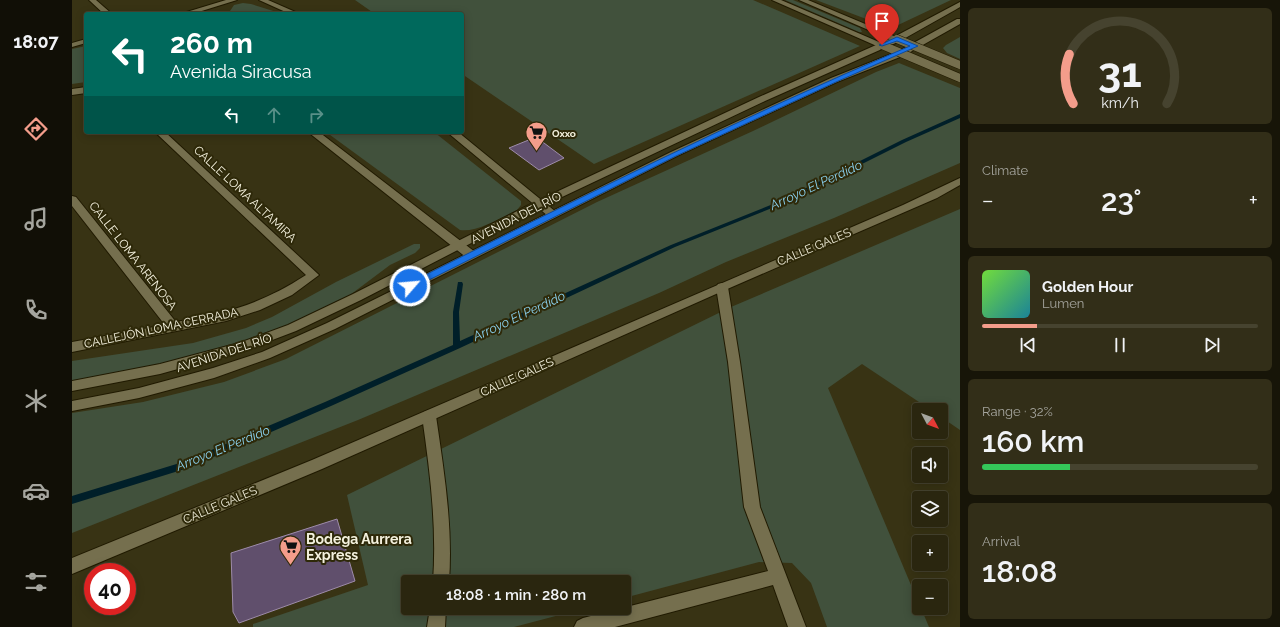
<!DOCTYPE html>
<html lang="en">
<head>
<meta charset="utf-8">
<style>
  :root { --surface:#2a260f; --page:#322e18; --text:#f1f3f6; --muted:#a5a59e; --line:#46432f; --accent:#f49d8b }
  body { margin:0; font-family:Raleway,sans-serif; background:var(--page); color:var(--text); height:100vh; display:flex; flex-direction:column; font-size:15px; white-space:nowrap }
  * { box-sizing:border-box; margin:0 }
  p { font-size:13px; color:var(--muted) }
  .icon { flex:none; width:22px; height:22px; fill:none; stroke:currentColor; stroke-width:2; stroke-linecap:round; stroke-linejoin:round }
  .map { position:relative; flex:1; overflow:hidden }
  .side { display:flex; flex-direction:column; gap:8px; padding:8px; background:#171508; width:320px }
  .side>* { flex:none }
  .top-card { position:absolute; left:12px; top:12px; width:380px; height:122px; border-radius:4px; box-shadow:0 2px 10px #0003,0 0 0 1px var(--line); background:#00695c; color:#fff; overflow:hidden }
  .needle { width:26px; rotate:131deg }
  .controls { position:absolute; left:840px; top:403px; display:grid; gap:8px }
  .controls a { display:grid; place-items:center; width:36px; height:36px; border-radius:4px; background:var(--surface); box-shadow:0 2px 10px #0003,0 0 0 1px var(--line); font-size:20px }
  .speed { position:absolute; left:12px; top:563px; display:flex; gap:8px; font-size:20px; font-weight:700; text-align:center }
  .speed>* { display:grid; place-content:center; width:52px; height:52px; border-radius:50%; background:var(--surface); box-shadow:0 2px 10px #0003,0 0 0 1px var(--line); line-height:1 }
  .speed .limit { border:6px solid #d22; background:#fff; color:#111 }
  .pin { position:absolute; display:grid; place-items:center; width:34px; height:34px; color:#fff; margin:-41px -17px; border-radius:50% 50% 50% 0; rotate:-45deg; box-shadow:0 0 4px #0007 }
  .pin .icon { rotate:45deg }
  .me { position:absolute; width:44px; margin:-22px; rotate:63deg; stroke-linejoin:round; filter:drop-shadow(0 0 3px #0008) }
  .turn { display:flex; align-items:center; gap:14px; height:84px; padding:0 20px; font-size:18px }
  .turn .icon { width:52px; height:52px; stroke-width:2.5 }
  .turn b { display:block; font-size:28px; line-height:34px }
  .lanes { display:flex; align-items:center; height:38px; padding:0 20px; background:#0003; justify-content:center; gap:20px; direction:ltr }
  .lanes .off { opacity:.35 }
  .big { font-size:30px; font-weight:600; line-height:1.1 }
  .side .tile { flex:1; display:flex; flex-direction:column; justify-content:center; gap:6px; min-width:0; padding:0 14px; border-radius:6px; background:var(--page) }
  .side .dial { align-items:center; gap:0 }
  .dial svg { height:104px; overflow:visible; fill:none; stroke:var(--line); stroke-width:7; stroke-linecap:round; text-anchor:middle }
  .dial text { fill:var(--text); stroke:none }
  .song { display:flex; align-items:center; gap:12px }
  .cover { width:48px; height:48px; border-radius:6px; background:linear-gradient(135deg,hsl(100 70% 55%),hsl(190 70% 35%)) }
  .played { height:4px; border-radius:2px; background:linear-gradient(90deg,var(--accent) 20%,var(--line) 20%) }
  .keys { display:flex; justify-content:space-around; direction:ltr }
  .heat { display:flex; justify-content:space-between; align-items:center; font-size:22px; direction:ltr }
  .charge { height:6px; border-radius:3px; background:linear-gradient(90deg,#34c759 32%,var(--line) 0) }
  .trip { position:absolute; left:329px; top:575px; width:230px; height:40px; border-radius:4px; background:var(--surface); box-shadow:0 2px 10px #0003,0 0 0 1px var(--line); font-weight:600; line-height:40px; text-align:center }
  main { display:flex; flex:1; min-height:0 }
  .menu { display:flex; flex-direction:column; width:72px; justify-content:space-around; align-items:center; background:#110f06; color:var(--muted) }
  .menu .icon { width:28px; height:28px }
  .menu .on { color:var(--accent) }
  .menu b { font-size:18px; color:var(--text) }
  .map>svg:first-child { display:block }
  .green { fill:#41513c }
  .lines { fill:none; stroke-linecap:round; stroke-linejoin:round }
  .stream { fill:#001f29; fill-rule:evenodd }
  .building { fill:#604f6c; stroke:#9e8caa }
  .street-casing { stroke:#201a00; stroke-width:2 }
  .secondary-casing { stroke:#201a00; stroke-width:2 }
  .street { fill:#756f4e; fill-rule:evenodd }
  .secondary { fill:#756f4e; fill-rule:evenodd }
  .secondary-bridge-casing { stroke:#201a00; stroke-width:9; stroke-linecap:butt }
  .secondary-bridge { stroke:#756f4e; stroke-width:8 }
  .route { fill:#1a73e8; stroke:#114b97 }
  .labels { text-anchor:middle; dominant-baseline:central; stroke-width:4; stroke-linejoin:round; paint-order:stroke }
  .far-poi-label { font-size:10px; font-weight:bold; fill:#f4f1de; stroke:#2e2909; text-anchor:start }
  .street-label { font-size:12px; fill:#f4f1de; stroke:#2e2909 }
  .water-label { font-size:13px; font-style:italic; fill:#8ad1ee; stroke:#2e2909 }
  .near-poi-label { font-size:14px; font-weight:bold; fill:#f4f1de; stroke:#2e2909; text-anchor:start }
</style>
</head>
<body>
<main>
<nav class="menu">
<b>18:07</b>
<svg class="icon on" aria-label="directions" viewBox="0 0 24 24"><path d="M12 3l9 9-9 9-9-9zM9 14v-3h6M13 9l2 2-2 2"/></svg>
<svg class="icon" aria-label="music" viewBox="0 0 24 24"><path d="M9 18V5l10-2v13"/><circle cx="6" cy="18" r="3"/><circle cx="16" cy="16" r="3"/></svg>
<svg class="icon" aria-label="phone" viewBox="0 0 24 24"><path d="M5 4h4l2 5-3 2q2 4 5 5l2-3 5 2v4C11 20 4 13 5 4z"/></svg>
<svg class="icon" aria-label="climate" viewBox="0 0 24 24"><path d="M12 3v18M4 7l16 10M4 17L20 7"/></svg>
<svg class="icon" aria-label="car" viewBox="0 0 24 24"><path d="M5 17H2v-5l4-1 3-4h7l3 4 3 1v5h-3M9 17h6M6 11h13"/><circle cx="7" cy="17" r="2"/><circle cx="17" cy="17" r="2"/></svg>
<svg class="icon" aria-label="filters" viewBox="0 0 24 24"><path d="M4 7h16M4 17h16"/><circle cx="9" cy="7" r="2"/><circle cx="15" cy="17" r="2"/></svg>
</nav>
<div class="map">
<svg width="888" height="627" viewBox="0 0 888 627">
  <rect width="100%" height="100%" fill="#383314"/>
  <!-- green -->
  <path class="green" d="M283 0H681L788 46 522 164 390 74V14H303Z
    M713 0H721L788 28 790 32H787Z
    M744 0H879L824 26 810 25Z
    M171 3 179 4 211 14H156L162 5Z
    M888 37V59L875 53 871 48 874 45Z
    M14 46V82L0 84V49Z
    M827 63 888 88V163L762 218 654 262 587 293 286 420 0 533V413L71 402 152 382 214 359 525 202 681 131 804 72Z
    M254 132H362L449 201V205L445 210C430 217 404 233 388 230Z
    M888 209V430L869 417V410H859L790 364 756 388 847 604V608H849L857 627H755L739 583 720 563 687 562 552 598V582H336V608H514L442 627H181V624L296 585 275 495 659 307Z
    M342 244H348V248L343 253 318 265 278 295 203 331 138 352 90 364 0 381V361L121 343 174 328 200 317 264 282Z"/>
  <g class="lines">
    <!-- stream -->
    <path class="stream" d="M888 114V118L834 142 710 204 603 247 388 348 259 406 116 468 0 504V496L111 462 253 402 381 345V312L386 282H390L391 284 387 312 388 341 599 245 706 202 830 140Z"/>
  </g>
  <!-- building -->
  <path class="building" d="M464 137 492 158 467 170 437 148Z
    M265 519 283 581 167 623 161 612 159 553Z"/>
  <g class="lines">
    <defs>
      <path id="street" d="M17 0H24L40 14H32Z
        M154 0H165L120 14H108Z
        M187 0H196L228 14H218Z
        M700 0H709L814 45 813 47H807Z
        M727 0H736L829 39 828 41H822Z
        M14 39V43L0 47V43Z
        M14 87V93L0 95V89Z
        M83 132H93L247 275 220 295 188 310 154 321 0 352V342L93 325 0 206V196L4 197 104 322C156 313 189 304 234 275Z
        M236 132H247L403 252 405 255 403 258H395Z
        M375 132H386L484 212 485 214 484 216H476Z
        M650 283 654 284 656 287 668 362 688 507 734 627H716L701 585 543 627H502L505 621 511 618 696 571 672 507 656 362 644 287 646 284Z
        M357 410 362 412 364 416C372 471 381 526 377 582H361C365 526 358 472 350 416L352 412Z
        M358 608H374L373 627H355Z"/>
      <path id="secondary" d="M888 2V7L883 10 828 41 693 101 471 206 289 300 224 331 174 350 88 374 0 391V381L88 364 167 343 216 325 281 294 463 202 687 97 822 37Z
        M885 19H888V24L833 55 765 82 605 156 263 329 198 358 142 378 67 398 0 411V401L67 388 141 368 190 352 255 323 599 152 759 78 827 51Z
        M888 178V185L865 198 653 290 250 469 0 574V558L240 460 831 205Z"/>
    </defs>
    <!-- street casing -->
    <use href="#street" class="street-casing"/>
    <!-- secondary casing -->
    <use href="#secondary" class="secondary-casing"/>
    <!-- street -->
    <use href="#street" class="street"/>
    <!-- secondary -->
    <use href="#secondary" class="secondary"/>
    <defs>
      <path id="secondary-bridge" d="M825 39 888 65
        M810 45 888 78"/>
    </defs>
    <!-- secondary-bridge casing -->
    <use href="#secondary-bridge" class="secondary-bridge-casing"/>
    <!-- secondary-bridge -->
    <use href="#secondary-bridge" class="secondary-bridge"/>
  </g>
  <!-- route -->
  <path class="route" d="M825 37 846 46 764 82 604 156 341 288 338 289 334 286 335 284C501 201 667 118 838 46L825 41 810 46 807 45Z"/>
  <!-- icons -->
  <defs>
    <symbol id="supermarket-pin" viewBox="-11 -11 22 30"><path d="M0 17L-7.5 6A9.5 9.5 0 1 1 7.5 6Z" fill="#f49d8b" stroke="#2e2909"/><path d="M-6-5.5h2.5l.6 2H6L4.5 2H-2.5L-4.4-4H-6ZM-1.5 3.2a1.3 1.3 0 1 0 .1 0ZM3 3.2a1.3 1.3 0 1 0 .1 0Z" fill="#111"/></symbol>
  </defs>
  <g fill-rule="evenodd">
    <use href="#supermarket-pin" x="452" y="120" width="25" height="34"/>
    <use href="#supermarket-pin" x="206" y="534" width="25" height="34"/>
  </g>
  <g class="labels">
    <!-- far-poi labels -->
    <g class="far-poi-label">
      <text x="480" y="133">Oxxo</text>
    </g>
    <!-- street labels -->
    <g class="street-label">
      <text transform="translate(173 194) rotate(43)">CALLE LOMA ALTAMIRA</text>
      <text transform="translate(444 218) rotate(-27)">AVENIDA DEL RÍO</text>
      <text transform="translate(742 247) rotate(-23)">CALLE GALES</text>
      <text transform="translate(61 256) rotate(52)">CALLE LOMA ARENOSA</text>
      <text transform="translate(89 328) rotate(-12)">CALLEJÓN LOMA CERRADA</text>
      <text transform="translate(152 353) rotate(-18)">AVENIDA DEL RÍO</text>
      <text transform="translate(445 377) rotate(-24)">CALLE GALES</text>
      <text transform="translate(148 505) rotate(-23)">CALLE GALES</text>
    </g>
    <!-- water labels -->
    <g class="water-label">
      <text transform="translate(744 185) rotate(-25)">Arroyo El Perdido</text>
      <text transform="translate(447 316) rotate(-25)">Arroyo El Perdido</text>
      <text transform="translate(151 448) rotate(-22)">Arroyo El Perdido</text>
    </g>
    <!-- near-poi labels -->
    <g class="near-poi-label">
      <text x="234" y="539">Bodega Aurrera<tspan x="234" dy="16">Express</tspan></text>
    </g>
  </g>
</svg>
<div class="controls">
<a><svg class="needle" viewBox="-14 -14 28 28"><path d="M0-13l5 13h-10z" fill="#e53935"/><path d="M0 13l5-13h-10z" fill="#a5a59e"/></svg></a>
<a><svg class="icon" aria-label="sound" viewBox="0 0 24 24"><path d="M4 9h4l5-4v14l-5-4H4zM17 9q2 3 0 6"/></svg></a>
<a><svg class="icon" aria-label="layers" viewBox="0 0 24 24"><path d="M12 4l9 5-9 5-9-5zM3 14l9 5 9-5"/></svg></a>
<a>+</a>
<a>−</a>
</div>
<div class="speed"><div class="limit">40</div></div>
<div class="pin" style="left:810px;top:45px;background:#d93025"><svg class="icon" aria-label="arrive" viewBox="0 0 24 24"><path d="M6 21V4h12l-3 4 3 4H6"/></svg></div>
<svg class="me" style="left:338px;top:286px" viewBox="-20 -20 40 40"><circle r="17" fill="#1a73e8" stroke="#fff" stroke-width="3"/><path d="M0-11L8 9 0 5-8 9z" fill="#fff"/></svg>
<div class="trip">18:08 · 1 min · 280 m</div>
<div class="top-card">
<div class="turn"><svg class="icon" aria-label="left" viewBox="0 0 24 24"><path d="M17 20v-9H6M10 6l-5 5 5 5"/></svg><div><b>260 m</b>Avenida Siracusa</div></div>
<div class="lanes"><svg class="icon" aria-label="left" viewBox="0 0 24 24"><path d="M17 20v-9H6M10 6l-5 5 5 5"/></svg><svg class="icon off" aria-label="ahead" viewBox="0 0 24 24"><path d="M12 20V5M6 11l6-6 6 6"/></svg><svg class="icon off" aria-label="right" viewBox="0 0 24 24"><path d="M7 20v-9h11M14 6l5 5-5 5"/></svg></div>
</div>
</div>
<section class="side">
<div class="tile dial"><svg viewBox="0 0 100 80">
<path d="M14 69A42 42 0 1 1 86 69"/>
<path d="M14 69A42 42 0 0 1 11 31" stroke="#f49d8b"/>
<text x="50" y="56" font-size="32" font-weight="700">31</text>
<text x="50" y="72" font-size="11">km/h</text>
</svg></div>
<div class="tile"><p>Climate</p>
<div class="heat"><a>−</a><b class="big">23°</b><a>+</a></div>
</div>
<div class="tile">
<div class="song"><i class="cover"></i><div><b>Golden Hour</b><p>Lumen</p></div></div>
<div class="played"></div>
<div class="keys"><svg class="icon" aria-label="previous" viewBox="0 0 24 24"><path d="M18 5L8 12l10 7zM5 5v14"/></svg><svg class="icon" aria-label="pause" viewBox="0 0 24 24"><path d="M8 5v14M16 5v14"/></svg><svg class="icon" aria-label="next" viewBox="0 0 24 24"><path d="M6 5l10 7-10 7zM19 5v14"/></svg></div>
</div>
<div class="tile"><p>Range · 32%</p><b class="big">160 km</b><div class="charge"></div></div>
<div class="tile"><p>Arrival</p><b class="big">18:08</b></div>
</section>
</main>
</body>
</html>
